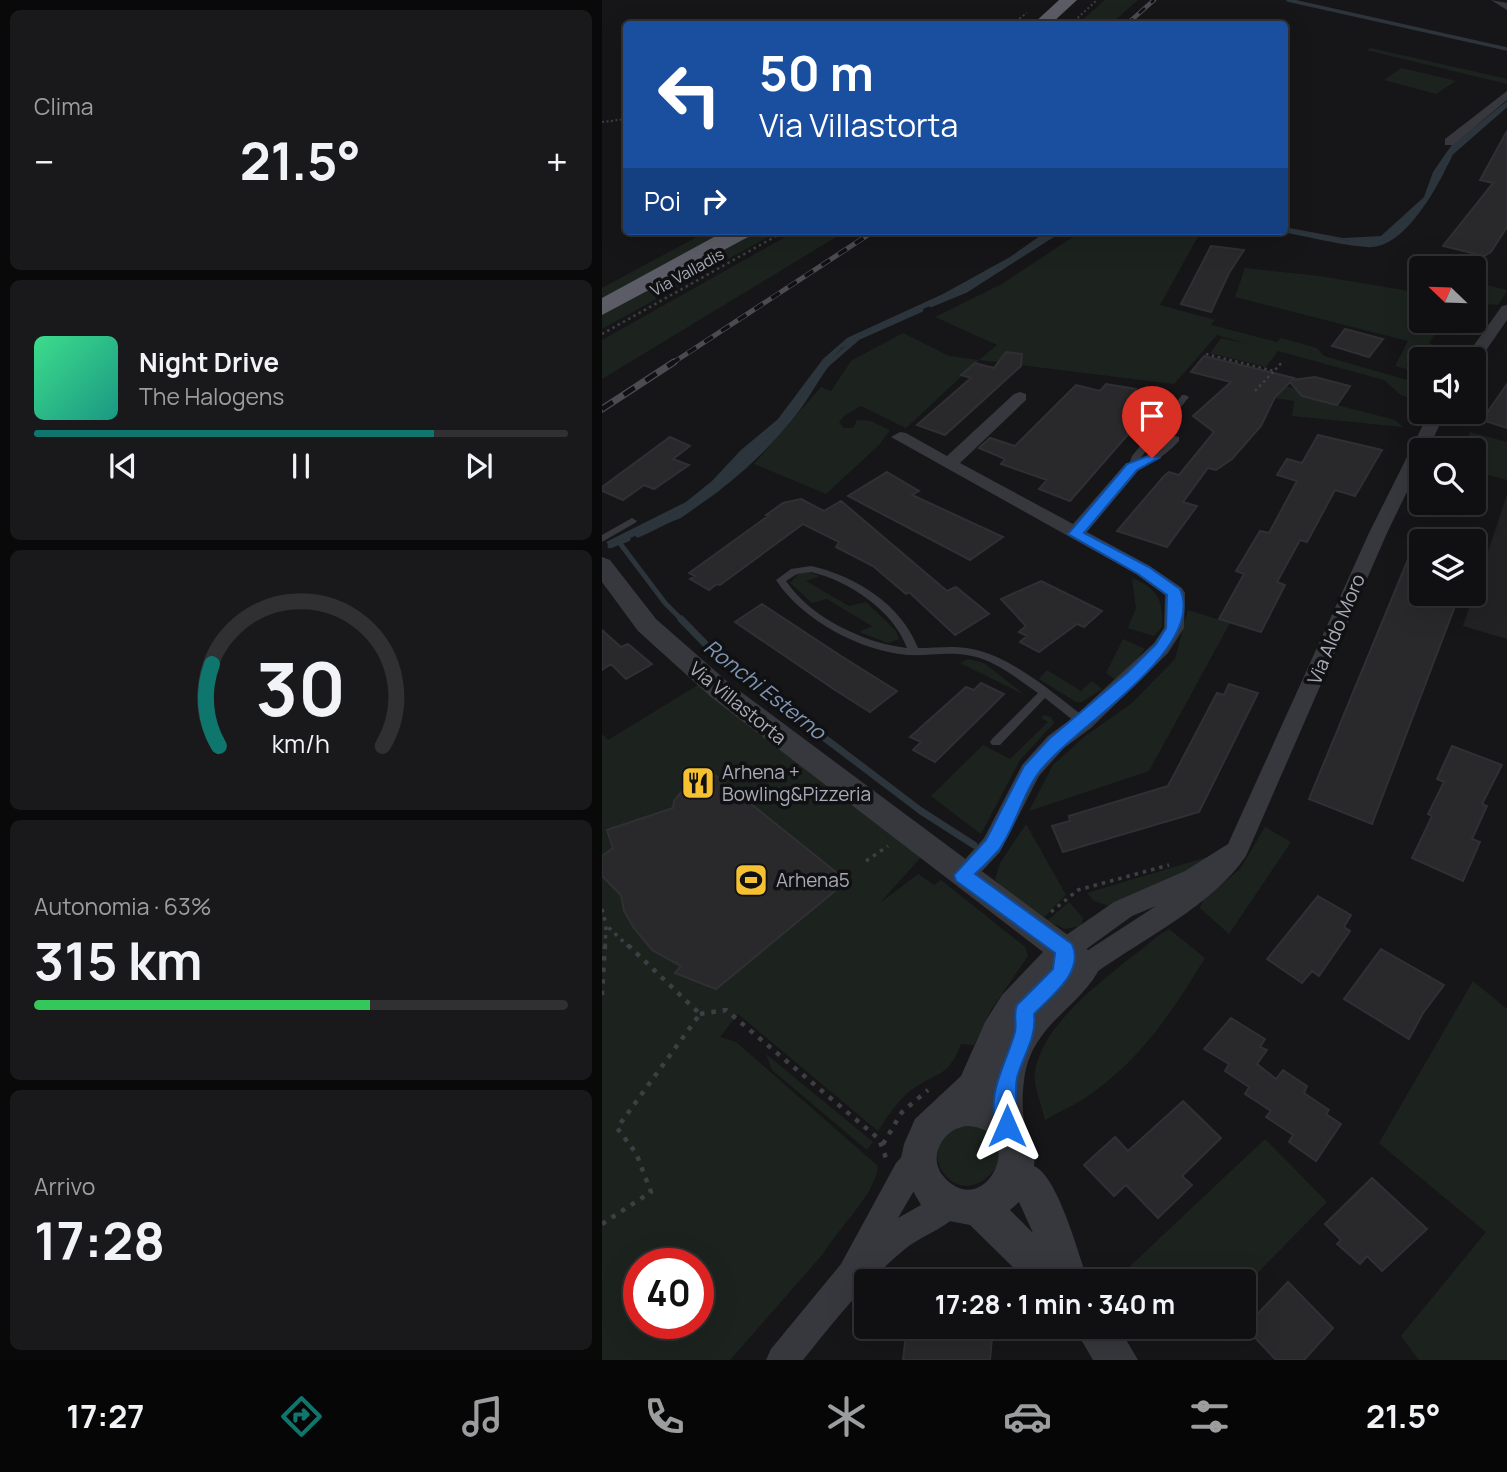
<!DOCTYPE html>
<html lang="it">
<head>
<meta charset="utf-8">
<style>
  :root { --surface:#101012; --page:#19191b; --text:#f1f3f6; --muted:#9c9d9f; --line:#303032; --accent:#0f766e }
  body { margin:0; font-family:Manrope,sans-serif; background:var(--page); color:var(--text); height:100vh; display:flex; flex-direction:column; font-size:26px; white-space:nowrap }
  * { box-sizing:border-box; margin:0 }
  p { font-size:23px; color:var(--muted) }
  .icon { flex:none; width:38px; height:38px; fill:none; stroke:currentColor; stroke-width:2; stroke-linecap:round; stroke-linejoin:round }
  .map { position:relative; flex:1; overflow:hidden }
  .details { display:flex; flex-direction:column; gap:10px; padding:10px; background:#09090a; width:602px }
  .details>* { flex:none }
  .banner { position:absolute; left:21px; top:21px; width:665px; height:214px; border-radius:7px; box-shadow:0 7px 28px #0002,0 0 0 2px var(--line); background:#1a4fa0; color:#fff; overflow:hidden }
  .needle { width:46px; rotate:293deg }
  .tools { position:absolute; left:807px; top:256px; display:grid; gap:14px }
  .tools a { display:grid; place-items:center; width:77px; height:77px; border-radius:7px; background:var(--surface); box-shadow:0 7px 28px #0002,0 0 0 2px var(--line); font-size:35px }
  .speed { position:absolute; left:21px; top:1248px; display:flex; gap:14px; font-size:35px; font-weight:700; text-align:center }
  .speed>* { display:grid; place-content:center; width:91px; height:91px; border-radius:50%; background:var(--surface); box-shadow:0 7px 28px #0002,0 0 0 2px var(--line); line-height:1 }
  .speed .limit { border:10px solid #d22; background:#fff; color:#111 }
  .pin { position:absolute; display:grid; place-items:center; width:60px; height:60px; color:#fff; margin:-72px -30px; border-radius:50% 50% 50% 0; rotate:-45deg; box-shadow:0 0 7px #0007 }
  .pin .icon { rotate:45deg }
  .me { position:absolute; width:77px; margin:-38px; rotate:0deg; stroke-linejoin:round; filter:drop-shadow(0 0 5px #0008) }
  .turn { display:flex; align-items:center; gap:24px; height:147px; padding:0 21px; font-size:32px }
  .turn .icon { width:91px; height:91px; stroke-width:2.5 }
  .turn b { display:block; font-size:49px; line-height:60px }
  .then { display:flex; align-items:center; height:66px; padding:0 21px; background:#0003; gap:14px; font-size:26px }
  .big { font-size:52px; font-weight:700; line-height:1.1 }
  .details .widget { flex:1; display:flex; flex-direction:column; justify-content:center; gap:10px; min-width:0; padding:0 24px; border-radius:10px; background:var(--page) }
  .details .dial { align-items:center; gap:0 }
  .dial svg { height:182px; overflow:visible; fill:none; stroke:var(--line); stroke-width:7; stroke-linecap:round; text-anchor:middle }
  .dial text { fill:var(--text); stroke:none }
  .song { display:flex; align-items:center; gap:21px }
  .cover { width:84px; height:84px; border-radius:10px; background:linear-gradient(135deg,hsl(150 70% 55%),hsl(170 70% 35%)) }
  .played { height:7px; border-radius:4px; background:linear-gradient(90deg,var(--accent) 75%,var(--line) 75%) }
  .keys { display:flex; justify-content:space-around; direction:ltr }
  .heat { display:flex; justify-content:space-between; align-items:center; font-size:38px; direction:ltr }
  .charge { height:10px; border-radius:5px; background:linear-gradient(90deg,#34c759 63%,var(--line) 0) }
  .trip { position:absolute; left:252px; top:1269px; width:402px; height:70px; border-radius:7px; background:var(--surface); box-shadow:0 7px 28px #0002,0 0 0 2px var(--line); font-weight:700; line-height:70px; text-align:center }
  .menu { display:flex; height:112px; justify-content:space-around; align-items:center; background:#060607; color:var(--muted) }
  .menu .icon { width:49px; height:49px }
  .menu .selected { color:var(--accent) }
  .menu b { font-size:32px; color:var(--text) }
  main { display:flex; flex:1; min-height:0 }
  .map>svg:first-child { display:block }
  .built { fill:#222225 }
  .green { fill:#1c231e; fill-rule:evenodd }
  .water { fill:#2c343c }
  .lines { fill:none; stroke-linecap:round; stroke-linejoin:round }
  .stream-far3 { stroke:#2c343c; stroke-width:3.5 }
  .stream-far2 { stroke:#2c343c; stroke-width:4.5 }
  .stream-far1 { stroke:#2c343c; stroke-width:5 }
  .stream { stroke:#2c343c; stroke-width:7 }
  .building { fill:#29292c; stroke:#303034; stroke-width:2 }
  .path-far3 { stroke:#3d3f44; stroke-width:2; stroke-dasharray:2 2.5; stroke-linecap:butt }
  .path-far2 { stroke:#3d3f44; stroke-width:2.5; stroke-dasharray:2.5 3.5; stroke-linecap:butt }
  .path-far1 { stroke:#3d3f44; stroke-width:3.5; stroke-dasharray:3.5 5; stroke-linecap:butt }
  .path { stroke:#3d3f44; stroke-width:4.5; stroke-dasharray:4.5 7; stroke-linecap:butt }
  .service { fill:#37383d; fill-rule:evenodd }
  .minor { fill:#37383d; fill-rule:evenodd }
  .tertiary { fill:#37383d; fill-rule:evenodd }
  .trunk { fill:#5b5c65; fill-rule:evenodd }
  .rail-far2-casing { stroke:#4a4c52; stroke-width:4.5 }
  .rail-far1-casing { stroke:#4a4c52; stroke-width:5 }
  .rail-casing { stroke:#4a4c52; stroke-width:7 }
  .rail-far2 { stroke:#111113; stroke-width:2.5; stroke-dasharray:8; stroke-linecap:butt }
  .rail-far1 { stroke:#111113; stroke-width:3.5; stroke-dasharray:10; stroke-linecap:butt }
  .rail { stroke:#111113; stroke-width:4.5; stroke-dasharray:13; stroke-linecap:butt }
  .route { fill:#1a73e8; stroke:#114b97; stroke-width:2 }
  .labels { text-anchor:middle; dominant-baseline:central; stroke-width:7; stroke-linejoin:round; paint-order:stroke }
  .far-street-label { font-size:16px; fill:#a8acb8; stroke:#111113 }
  .street-label { font-size:19px; fill:#a8acb8; stroke:#111113 }
  .poi-label { font-size:19px; fill:#a8acb8; stroke:#111113; text-anchor:start }
  .water-label { font-size:21px; font-style:italic; fill:#7e97b4; stroke:#111113 }
</style>
</head>
<body>
<main>
<section class="details">
<div class="widget"><p>Clima</p>
<div class="heat"><a>−</a><b class="big">21.5°</b><a>+</a></div>
</div>
<div class="widget">
<div class="song"><i class="cover"></i><div><b>Night Drive</b><p>The Halogens</p></div></div>
<div class="played"></div>
<div class="keys"><svg class="icon" aria-label="previous" viewBox="0 0 24 24"><path d="M18 5L8 12l10 7zM5 5v14"/></svg><svg class="icon" aria-label="pause" viewBox="0 0 24 24"><path d="M8 5v14M16 5v14"/></svg><svg class="icon" aria-label="next" viewBox="0 0 24 24"><path d="M6 5l10 7-10 7zM19 5v14"/></svg></div>
</div>
<div class="widget dial"><svg viewBox="0 0 100 80">
<path d="M14 69A42 42 0 1 1 86 69"/>
<path d="M14 69A42 42 0 0 1 11 33" stroke="#0f766e"/>
<text x="50" y="56" font-size="32" font-weight="700">30</text>
<text x="50" y="72" font-size="11">km/h</text>
</svg></div>
<div class="widget"><p>Autonomia · 63%</p><b class="big">315 km</b><div class="charge"></div></div>
<div class="widget"><p>Arrivo</p><b class="big">17:28</b></div>
</section>
<div class="map">
<svg width="905" height="1360" viewBox="0 0 905 1360">
  <rect width="100%" height="100%" fill="#161618"/>
  <!-- built -->
  <path class="built" d="M905 495V639L861 626Z"/>
  <!-- green -->
  <path class="green" d="M503 0H536L509 24H476Z
    M769 48 905 79V84L764 50Z
    M799 68H800L854 81 834 94 782 80Z
    M106 231H127L0 301V288Z
    M149 231H177L0 329V314Z
    M194 231H244L0 379V340Z
    M480 231H599L558 305 613 320 609 325 675 342 679 338 715 348 722 356 819 384V402L799 395 782 380 676 351 664 367 608 353 619 338 646 344 615 335 572 384 377 360 304 428 259 406 243 415 237 422 242 428H251L255 420 268 421 288 430 277 445 224 494 152 464 219 387 229 391 249 361 301 333 347 356 377 360 395 345 333 317 400 284Z
    M643 268 717 276 819 293V320H842L827 343 853 359H819V373L793 366 806 341 633 297Z
    M872 282 905 290V291L896 305 872 303Z
    M675 384 694 389 700 396 793 420 801 427 690 416 692 401 666 397Z
    M868 432 905 442V480L872 471V450H861Z
    M207 572 218 576 204 581 247 606 264 602 294 631 297 639 286 643 257 632 270 626 225 599 210 603 188 583 196 574Z
    M530 578C555 588 562 600 560 627L552 636 526 628 534 608Z
    M586 610 628 623 547 771 427 811 451 765 482 737 530 703 573 659Z
    M521 639 543 649 515 681 504 673Z
    M366 659 382 663 423 695 358 663Z
    M445 670 479 691 490 681 500 689 480 702H474L437 679Z
    M96 685 320 856 278 903 316 874 332 885 339 880 423 947 426 956 389 1010 372 1045 359 1044C346 1077 339 1070 312 1088 297 1099 286 1115 276 1131L136 1014 118 1037 134 1042 276 1166C274 1194 236 1228 221 1254L128 1360H0V734L6 740ZM37 1264H96V1323H37Z
    M442 715 449 717 452 723 418 760 379 834 329 796 381 745 408 759 446 722 439 718Z
    M424 824 464 895 442 917 399 887 393 879 398 863Z
    M663 827 689 842 627 934 598 908 601 900 638 869Z
    M612 855 592 871 508 906 492 901 485 893Z
    M467 902 481 918 479 926 463 929 445 921Z
    M567 929 603 958C572 1009 540 1058 490 1093 476 1104 458 1111 443 1120 440 1106 431 1086 433 1072 441 1018 517 969 557 935Z
    M871 981 905 1009V1360H817L799 1336 884 1232 777 1143Z
    M164 1054 271 1142 265 1150 170 1070Z
    M361 1124 391 1131 400 1159C364 1219 318 1163 342 1136 347 1131 355 1127 361 1124Z
    M663 1139 725 1202 642 1287V1281H533L524 1270Z"/>
  <!-- water -->
  <path class="water" d="M905 101V105L849 154 829 195 792 236 771 245 683 230 682 227 741 238 779 236 822 197 831 172 849 146Z
    M445 231H457L363 291 288 323 240 348 227 361 176 435 117 491 79 518 8 546 4 542 84 502 110 481 139 450 176 419 221 359 245 338 341 294 408 257Z"/>
  <g class="lines">
    <!-- stream-far3 -->
    <path class="stream-far3" d="M686 0 905 49
      M846 161 849 154 905 105"/>
    <!-- stream-far2 -->
    <path class="stream-far2" d="M682 230C710 235 740 244 768 245 802 245 834 185 846 159
      M329 305 363 291 457 231
      M226 364 256 338 319 310"/>
    <!-- stream-far1 -->
    <path class="stream-far1" d="M36 535C100 507 151 466 194 411 206 395 215 377 227 362
      M17 542 63 603 81 621
      M8 546 26 539"/>
    <!-- stream -->
    <path class="stream" d="M79 619 117 658 319 811 372 845"/>
  </g>
  <!-- building -->
  <path class="building" d="M905 131V227L889 252 882 256 841 246 891 183 878 180Z
    M609 246 642 250 627 273 609 312 579 304Z
    M743 329 781 339 767 357 730 346Z
    M404 352 420 354 419 366 343 435 315 425 369 378 359 375 373 363 392 368Z
    M602 356 692 378 690 380 713 377 748 386 735 405 700 396 688 382 673 397 659 426 630 459 614 470 606 468 581 502 595 506 565 547 515 531 562 476 567 472 577 475 612 432 591 416 629 382 589 372Z
    M504 384 534 389 531 393 556 400 468 501 437 489 445 480 399 464 403 459 377 448 388 438 413 446 474 385 498 391Z
    M905 384V428L880 420Z
    M716 435 780 450 753 496 733 490 705 542 698 540 675 582 683 585 659 632 617 619 642 574 634 571 658 531 667 533 695 481 675 475 685 459 700 463Z
    M68 437 88 446 71 459 87 465 52 489 42 485 21 500 0 491V487Z
    M285 472 317 491 310 495 401 537 368 560 246 496Z
    M199 499 222 511 239 501 345 591 354 587 387 614 353 635 307 592 304 594 271 566 234 547 237 542 201 524 118 585 115 584 107 590 88 579 93 576 87 573 166 516 164 515 181 503Z
    M819 528V593H858L770 824 707 799Z
    M439 581 500 611 482 627 475 624 437 652 418 642 425 636 417 632 424 626 399 599Z
    M160 604 239 656 295 691 268 712 233 690 133 622Z
    M0 630 19 647 26 644 50 664 24 679 9 664 0 670Z
    M379 683 402 694 333 762 311 750 319 742 308 737 364 687 372 690Z
    M627 684 656 693 597 812 461 852 450 826 468 821 467 816 566 786 615 693 622 695Z
    M850 746 900 765 880 804 885 806 870 839 878 842 861 881 810 858 830 816 826 814 842 782 835 779Z
    M113 775 245 881 114 989 73 973 79 966 50 950 32 928 22 911 19 895 0 876V856L11 848 5 830 71 808 72 801 81 790 88 787 93 789Z
    M716 896 749 915 742 927 748 931 717 976 710 971 700 983 665 959Z
    M779 949 842 985 821 1013 807 1039 742 999Z
    M629 1018 663 1039 658 1047 665 1050 655 1064 674 1079 681 1070 705 1086 702 1093 727 1110 724 1114 739 1124 714 1161 687 1142 691 1135 664 1117 669 1111 643 1094 647 1087 623 1071 627 1064 602 1049Z
    M581 1101 619 1138 580 1176 590 1185 556 1218 524 1185 512 1196 482 1165 513 1137 526 1151Z
    M770 1178 825 1229 780 1271 765 1256 758 1264 735 1244 739 1240 723 1224Z
    M686 1282 731 1328 702 1360H674L643 1327Z
    M305 1326H391L388 1360H301Z"/>
  <g class="lines">
    <!-- path-far3 -->
    <path class="path-far3" d="M410 24 425 13
      M469 24 495 0
      M0 122 24 119"/>
    <!-- path-far2 -->
    <path class="path-far2" d="M0 334 183 231
      M604 354 672 371 681 361
      M653 391 672 371"/>
    <!-- path-far1 -->
    <path class="path-far1" d="M264 861 286 846
      M0 909 4 925
      M449 912 476 890 567 865
      M3 947 4 925 27 947"/>
    <!-- path -->
    <path class="path" d="M0 995 3 945
      M98 1014 124 1010 277 1139 284 1158
      M281 1144 300 1112 326 1090
      M0 1224 49 1192 34 1153 15 1128 98 1014 26 945"/>
    <!-- service -->
    <path class="service" d="M580 395H583L587 397 558 433 577 437V441C565 454 546 469 527 469L526 467 530 456ZM555 437 568 440 557 452 536 461Z
      M30 518 35 521 33 523 0 542V535Z
      M209 566C253 576 299 604 316 648 334 648 352 645 370 649 411 657 452 694 485 719L486 722 485 725H477L443 698 398 745H390L388 742 390 739 436 693C416 679 394 661 370 656 349 651 327 656 306 655 258 651 200 620 174 580L189 569ZM209 572C247 581 291 610 305 648 262 643 209 618 184 581L195 574Z"/>
    <!-- minor -->
    <path class="minor" d="M889 0 905 3V10Z
      M905 91V100L851 145H843V139Z
      M905 305V320L876 362 862 359 900 306Z
      M418 392 424 394V400L358 463 471 524 524 463H536L539 467 536 471 485 532 548 566 580 588 583 593 582 628 566 653 489 728 462 748 437 776 398 852 370 882 361 885 352 882 349 875 382 838 420 765 446 736 473 716 552 643 562 628 563 595 534 574 289 437 298 432 304 433 345 456 412 394Z
      M828 411H844L826 450H819V463L785 533 644 856C610 906 542 938 492 974L483 977 474 974 470 966 474 958 554 906 530 916 472 958 463 961 454 958 450 950 454 942 512 902 583 871 626 844 767 533Z
      M316 1146 326 1150 330 1160 296 1218 347 1189 357 1194 362 1204C353 1226 321 1234 303 1249 263 1282 234 1319 201 1360H164L169 1349 239 1264 294 1163 306 1150Z"/>
    <!-- tertiary -->
    <path class="tertiary" d="M0 557 8 560 54 619 127 683 494 956 499 966C479 1008 428 1024 422 1081 420 1094 420 1112 423 1125 425 1140 434 1150 432 1166 456 1176 477 1256 486 1281H425L368 1225 347 1221 319 1205 303 1177 299 1158 302 1144 313 1119 359 1076 383 1022 400 995 441 952 109 697 36 631 0 582ZM366 1126C428 1130 383 1223 342 1177 324 1157 342 1127 366 1126ZM417 1202 431 1233 408 1210Z
      M471 1326H516L536 1360H491Z"/>
    <!-- trunk -->
    <path class="trunk" d="M457 0H475L449 24H431Z
      M123 231H151L148 236 0 315V298Z"/>
    <defs>
      <path id="rail-far2" d="M525 24 552 0"/>
      <path id="rail-far1" d="M69 364 272 231"/>
      <path id="rail" d="M0 409 72 362"/>
    </defs>
    <!-- rail-far2 casing -->
    <use href="#rail-far2" class="rail-far2-casing"/>
    <!-- rail-far1 casing -->
    <use href="#rail-far1" class="rail-far1-casing"/>
    <!-- rail casing -->
    <use href="#rail" class="rail-casing"/>
    <!-- rail-far2 -->
    <use href="#rail-far2" class="rail-far2"/>
    <!-- rail-far1 -->
    <use href="#rail-far1" class="rail-far1"/>
    <!-- rail -->
    <use href="#rail" class="rail"/>
  </g>
  <!-- route -->
  <path class="route" d="M546 456 557 458 535 470 482 533 547 567 578 589C606 651 467 729 435 775 419 798 413 829 396 851 389 859 381 867 373 874L470 944C483 972 449 996 432 1014 435 1038 421 1055 415 1078 411 1096 420 1116 412 1134L405 1137 397 1134C381 1097 404 1065 413 1032 415 1022 411 1014 415 1005L451 969 453 953 354 881 352 875 384 840 422 766 448 738 525 673 554 644 564 628 565 595 536 574 466 534 525 464Z"/>
  <!-- icons -->
  <defs>
    <symbol id="restaurant-square" viewBox="-11 -11 22 22"><rect x="-9" y="-9" width="18" height="18" rx="4" fill="#f5c032" stroke="#111113"/><path d="M-5-6h1v4h1v-4h1v4h1v-4h1v5L-1.5 .5V6h-2V.5L-5-1ZM5-6V6H3V1.5H1.5Q1.5-4 5-6Z" fill="#111"/></symbol>
    <symbol id="stadium-square" viewBox="-11 -11 22 22"><rect x="-9" y="-9" width="18" height="18" rx="4" fill="#f5c032" stroke="#111113"/><path d="M0-5a6.5 5 0 1 0 0 10a6.5 5 0 1 0 0-10ZM-3.5-1.8h7v3.6h-7Z" fill="#111"/></symbol>
  </defs>
  <g fill-rule="evenodd">
    <use href="#restaurant-square" x="77" y="764" width="38" height="38"/>
    <use href="#stadium-square" x="130" y="861" width="38" height="38"/>
  </g>
  <g class="labels">
    <!-- far-street labels -->
    <g class="far-street-label">
      <text transform="translate(85 272) rotate(-29)">Via Valladis</text>
    </g>
    <!-- street labels -->
    <g class="street-label">
      <text transform="translate(734 629) rotate(-67)">Via Aldo Moro</text>
      <text transform="translate(136 703) rotate(39)">Via Villastorta</text>
    </g>
    <!-- poi labels -->
    <g class="poi-label">
      <text x="120" y="772">Arhena +<tspan x="120" dy="22">Bowling&amp;Pizzeria</tspan></text>
      <text x="174" y="880">Arhena5</text>
    </g>
    <!-- water labels -->
    <g class="water-label">
      <text transform="translate(163 689) rotate(38)">Ronchi Esterno</text>
    </g>
  </g>
</svg>
<div class="tools">
<a><svg class="needle" viewBox="-14 -14 28 28"><path d="M0-13l5 13h-10z" fill="#e53935"/><path d="M0 13l5-13h-10z" fill="#9c9d9f"/></svg></a>
<a><svg class="icon" aria-label="sound" viewBox="0 0 24 24"><path d="M4 9h4l5-4v14l-5-4H4zM17 9q2 3 0 6"/></svg></a>
<a><svg class="icon" aria-label="search" viewBox="0 0 24 24"><circle cx="10" cy="10" r="6"/><path d="M15 15l6 6"/></svg></a>
<a><svg class="icon" aria-label="layers" viewBox="0 0 24 24"><path d="M12 4l9 5-9 5-9-5zM3 14l9 5 9-5"/></svg></a>
</div>
<div class="speed"><div class="limit">40</div></div>
<div class="pin" style="left:550px;top:458px;background:#d93025"><svg class="icon" aria-label="arrive" viewBox="0 0 24 24"><path d="M6 21V4h12l-3 4 3 4H6"/></svg></div>
<svg class="me" style="left:405px;top:1126px" viewBox="-20 -20 40 40"><path d="M0-17L14 15 0 8-14 15z" fill="#1a73e8" stroke="#fff" stroke-width="4"/></svg>
<div class="trip">17:28 · 1 min · 340 m</div>
<div class="banner">
<div class="turn"><svg class="icon" aria-label="left" viewBox="0 0 24 24"><path d="M17 20v-9H6M10 6l-5 5 5 5"/></svg><div><b>50 m</b>Via Villastorta</div></div>
<div class="then">Poi<svg class="icon" aria-label="right" viewBox="0 0 24 24"><path d="M7 20v-9h11M14 6l5 5-5 5"/></svg></div>
</div>
</div>
</main>
<nav class="menu">
<b>17:27</b>
<svg class="icon selected" aria-label="directions" viewBox="0 0 24 24"><path d="M12 3l9 9-9 9-9-9zM9 14v-3h6M13 9l2 2-2 2"/></svg>
<svg class="icon" aria-label="music" viewBox="0 0 24 24"><path d="M9 18V5l10-2v13"/><circle cx="6" cy="18" r="3"/><circle cx="16" cy="16" r="3"/></svg>
<svg class="icon" aria-label="phone" viewBox="0 0 24 24"><path d="M5 4h4l2 5-3 2q2 4 5 5l2-3 5 2v4C11 20 4 13 5 4z"/></svg>
<svg class="icon" aria-label="climate" viewBox="0 0 24 24"><path d="M12 3v18M4 7l16 10M4 17L20 7"/></svg>
<svg class="icon" aria-label="car" viewBox="0 0 24 24"><path d="M5 17H2v-5l4-1 3-4h7l3 4 3 1v5h-3M9 17h6M6 11h13"/><circle cx="7" cy="17" r="2"/><circle cx="17" cy="17" r="2"/></svg>
<svg class="icon" aria-label="filters" viewBox="0 0 24 24"><path d="M4 7h16M4 17h16"/><circle cx="9" cy="7" r="2"/><circle cx="15" cy="17" r="2"/></svg>
<b>21.5°</b>
</nav>
</body>
</html>
